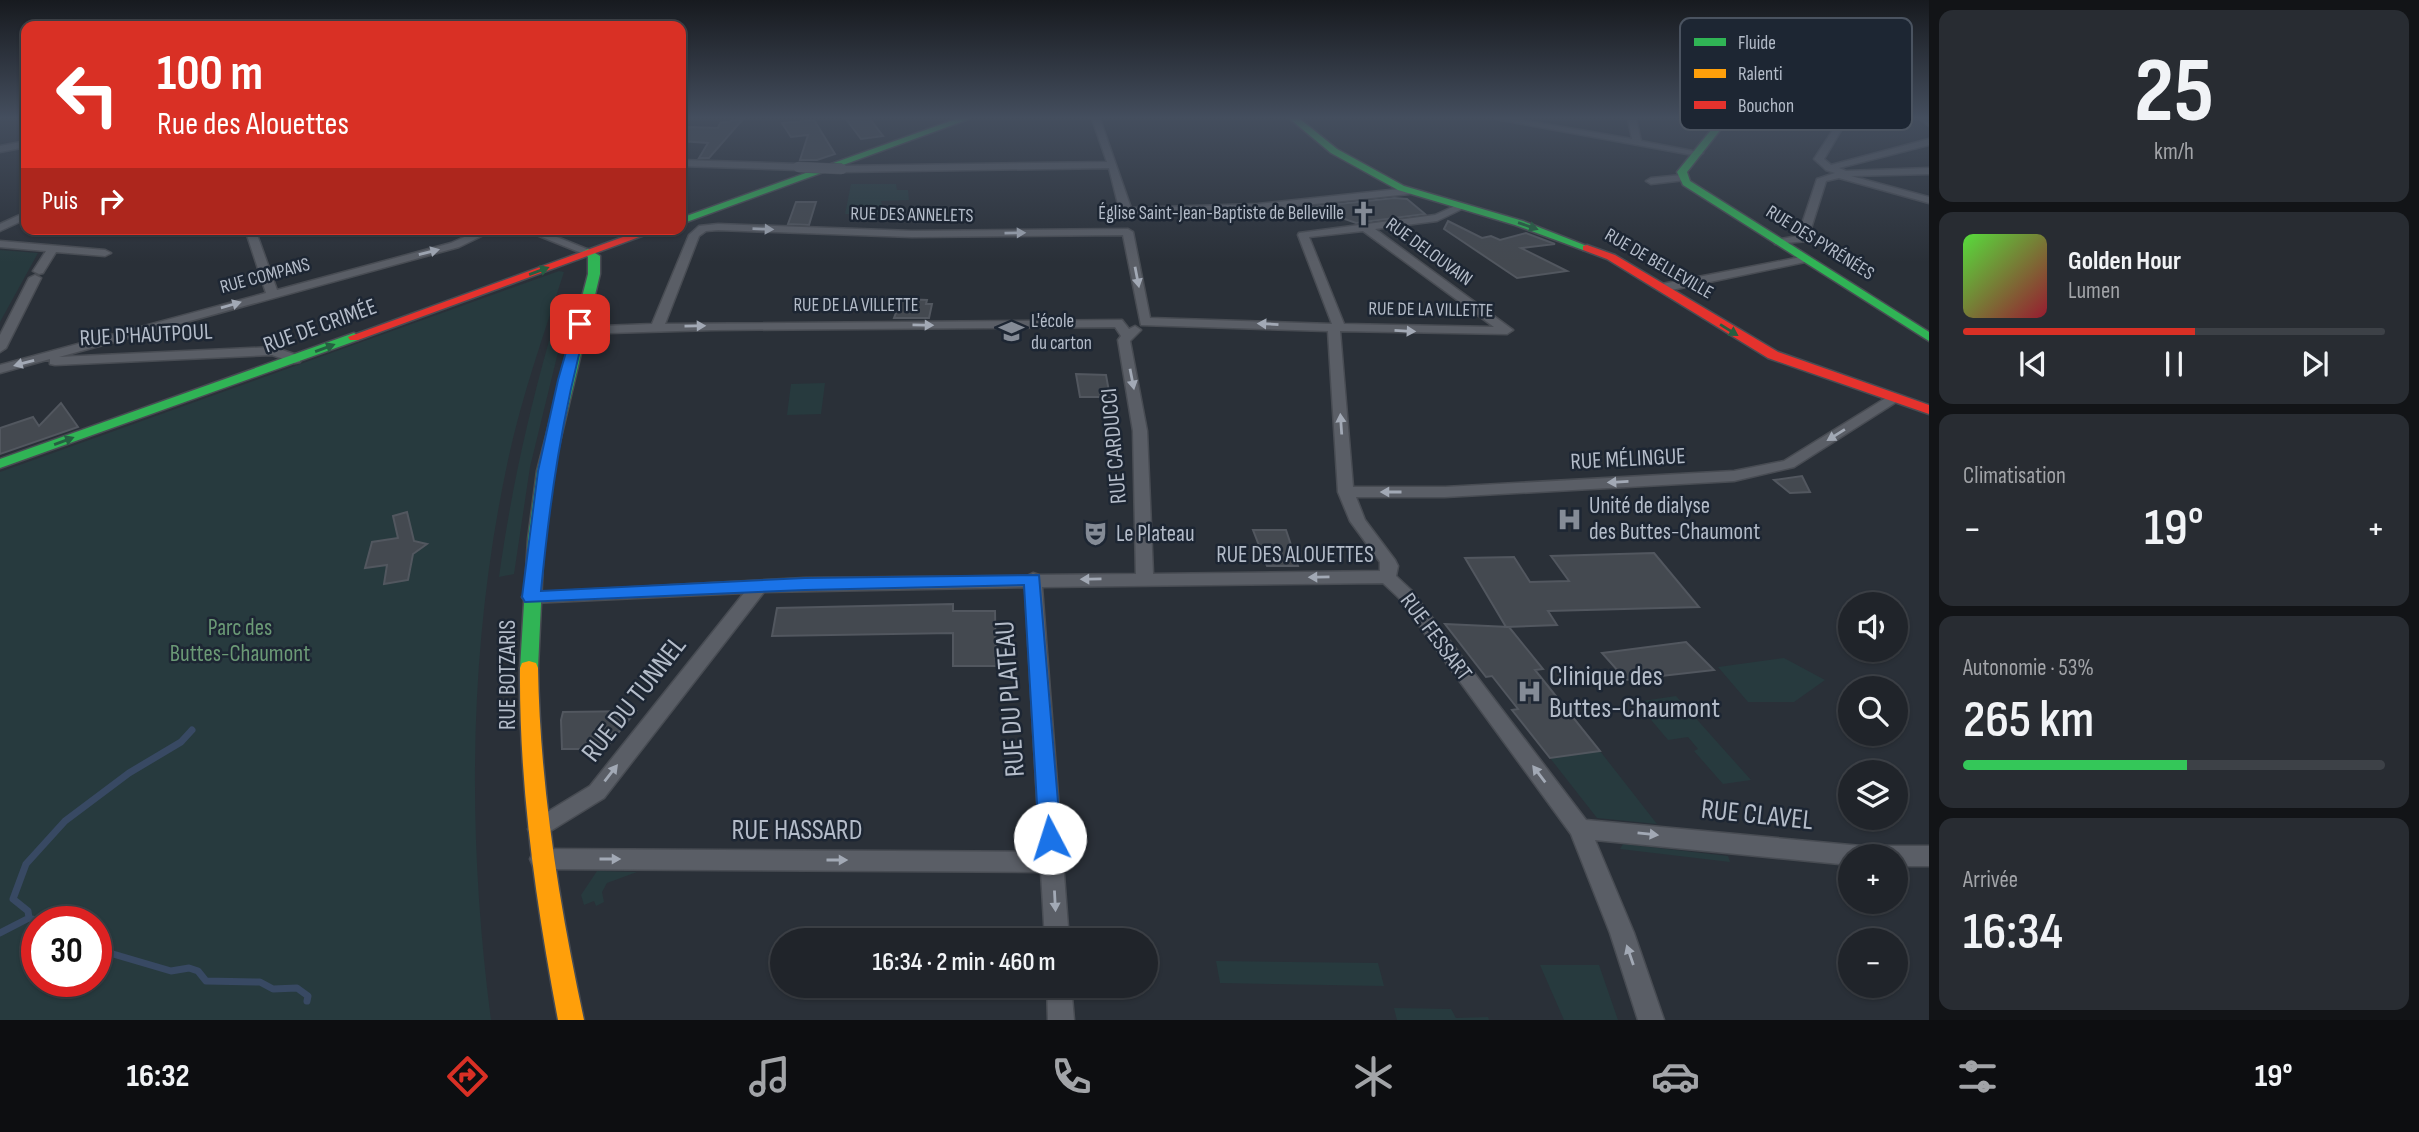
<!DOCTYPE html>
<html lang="fr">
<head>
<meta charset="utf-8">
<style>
  :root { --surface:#20242a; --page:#282c32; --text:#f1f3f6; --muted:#a2a4a8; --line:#3d4147; --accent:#d93025 }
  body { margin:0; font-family:"Sofia Sans Condensed",sans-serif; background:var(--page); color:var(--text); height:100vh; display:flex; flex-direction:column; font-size:26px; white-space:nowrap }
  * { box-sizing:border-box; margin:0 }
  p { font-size:23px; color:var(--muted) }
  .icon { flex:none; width:38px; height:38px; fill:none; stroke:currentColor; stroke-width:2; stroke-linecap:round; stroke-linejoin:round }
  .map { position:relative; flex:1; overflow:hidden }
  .panel { display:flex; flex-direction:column; gap:10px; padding:10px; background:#121417; width:490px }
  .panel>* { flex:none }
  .hud { position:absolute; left:21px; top:21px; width:665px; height:214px; border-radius:14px; box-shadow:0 2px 5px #0004,0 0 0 2px var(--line); background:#d93025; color:#fff; overflow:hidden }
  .fabs { position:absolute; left:1838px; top:592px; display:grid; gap:14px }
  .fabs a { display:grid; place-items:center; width:70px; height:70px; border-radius:50%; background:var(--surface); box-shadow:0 2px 5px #0004,0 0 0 2px var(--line); font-size:35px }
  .speed { position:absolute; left:21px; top:906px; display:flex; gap:14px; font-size:35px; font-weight:700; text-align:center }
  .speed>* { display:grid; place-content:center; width:91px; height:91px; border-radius:50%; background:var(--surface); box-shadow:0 2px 5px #0004,0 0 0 2px var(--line); line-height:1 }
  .speed .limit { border:10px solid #d22; background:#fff; color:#111 }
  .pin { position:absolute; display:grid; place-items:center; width:60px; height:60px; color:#fff; margin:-30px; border-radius:14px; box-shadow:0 4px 10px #0006 }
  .me { position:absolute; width:77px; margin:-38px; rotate:355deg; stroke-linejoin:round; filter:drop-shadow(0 0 5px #0008) }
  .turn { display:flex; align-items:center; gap:24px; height:147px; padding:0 21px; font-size:32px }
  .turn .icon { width:91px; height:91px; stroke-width:2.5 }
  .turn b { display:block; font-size:49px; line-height:60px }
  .then { display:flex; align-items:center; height:66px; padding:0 21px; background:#0003; gap:14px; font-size:26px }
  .big { font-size:52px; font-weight:600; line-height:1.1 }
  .panel .card { flex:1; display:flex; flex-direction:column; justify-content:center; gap:10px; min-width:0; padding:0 24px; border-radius:14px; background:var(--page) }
  .panel .dial { align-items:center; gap:0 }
  .dial b { font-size:91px; line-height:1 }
  .song { display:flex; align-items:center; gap:21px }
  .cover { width:84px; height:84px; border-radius:10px; background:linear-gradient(135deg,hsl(110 70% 55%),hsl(350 70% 35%)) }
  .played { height:7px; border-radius:4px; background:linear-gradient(90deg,var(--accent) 55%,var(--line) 55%) }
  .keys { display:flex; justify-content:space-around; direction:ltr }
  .heat { display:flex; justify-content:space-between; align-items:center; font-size:38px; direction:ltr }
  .charge { height:10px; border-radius:5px; background:linear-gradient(90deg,#34c759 53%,var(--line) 0) }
  .trip { position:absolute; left:770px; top:928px; width:388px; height:70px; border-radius:35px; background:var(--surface); box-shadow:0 2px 5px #0004,0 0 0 2px var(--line); font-weight:600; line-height:70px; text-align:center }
  .menu { display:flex; height:112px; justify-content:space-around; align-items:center; background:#0d0e11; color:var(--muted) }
  .menu .icon { width:49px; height:49px }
  .menu .active { color:var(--accent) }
  .menu b { font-size:32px; color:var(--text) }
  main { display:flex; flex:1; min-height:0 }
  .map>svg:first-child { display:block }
  .green { fill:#273a3e; fill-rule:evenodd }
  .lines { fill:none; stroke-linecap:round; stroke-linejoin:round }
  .stream { stroke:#384963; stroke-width:7 }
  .building { fill:#444950; stroke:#52575f; stroke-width:2 }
  .street-casing { stroke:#484c53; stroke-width:3 }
  .fast-casing { stroke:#484c53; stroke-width:3 }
  .slow-casing { stroke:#484c53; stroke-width:3 }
  .jam-casing { stroke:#484c53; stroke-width:3 }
  .street { fill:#5a5e66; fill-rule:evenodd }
  .fast { fill:#30b455; fill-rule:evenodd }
  .slow { fill:#ff9f0a; fill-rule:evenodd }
  .jam { fill:#e5322d; fill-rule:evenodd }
  .street-bridge-casing { stroke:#484c53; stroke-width:11; stroke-linecap:butt }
  .street-bridge { stroke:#5a5e66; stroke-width:10 }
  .oneway { fill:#255f41 }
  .oneway2 { fill:#a2a9b5 }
  .route { fill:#1a73e8; stroke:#114b97; stroke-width:2 }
  .labels { text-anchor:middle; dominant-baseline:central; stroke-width:5; stroke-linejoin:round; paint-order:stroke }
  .far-poi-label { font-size:19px; fill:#b4bcc9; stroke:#1d2633; text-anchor:end }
  .far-street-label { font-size:19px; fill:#b4bcc9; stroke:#1d2633 }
  .street-label { font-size:23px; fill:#b4bcc9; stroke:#1d2633 }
  .poi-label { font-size:23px; fill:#b4bcc9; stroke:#1d2633; text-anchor:start }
  .park-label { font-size:23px; fill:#6b9a76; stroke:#1d2633 }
  .near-poi-label { font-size:28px; fill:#b4bcc9; stroke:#1d2633; text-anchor:start }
  .near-street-label { font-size:28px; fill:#b4bcc9; stroke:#1d2633 }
  .key { fill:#1d2633; stroke:#4a5360; stroke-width:2 }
  .key-label { font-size:19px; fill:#b4bcc9 }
</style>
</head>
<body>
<main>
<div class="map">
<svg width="1929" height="1020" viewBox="0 0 1929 1020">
  <rect width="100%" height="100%" fill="#2a3038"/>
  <!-- green -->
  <path class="green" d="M851 184H896L897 190H908L909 200 881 201 884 214H845Z
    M0 250 38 253 0 322Z
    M559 271 564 272C543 337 521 398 507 465 468 648 467 835 491 1020H0V472ZM37 922H96V982H37Z
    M561 340 530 467 514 574 499 577C510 497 527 419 549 341Z
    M825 383 821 414 787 415 791 384Z
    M1784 658 1825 680 1794 702H1748L1718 667Z
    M1676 696 1751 780 1723 784 1694 751 1698 749 1688 737 1668 740 1636 702Z
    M1600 751 1657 824 1597 818 1550 758Z
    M1623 844 1728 856 1730 862 1620 849Z
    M597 871 637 872 607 883 602 892 604 902 596 906 594 901 584 905 581 895Z
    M1216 961 1378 963 1384 986 1220 983Z
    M1540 965H1599L1618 1020H1564Z
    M1394 1008 1451 1009 1456 1018 1488 1017 1489 1020H1397Z"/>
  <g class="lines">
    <!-- stream -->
    <path class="stream" d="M29 918 43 922
      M0 933 29 918 28 911 13 899 26 864 65 821 129 773 181 742 192 730
      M96 949 171 971 189 968 198 971 206 981 260 982 273 989 297 988 308 996 307 1001"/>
  </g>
  <!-- building -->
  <path class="building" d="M743 119 709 158H699L708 143 681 141V134L689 127 718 128 720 123Z
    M846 119H870L883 136 861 139Z
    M814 120 835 154 817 160H800L808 135 791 137 782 123Z
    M1394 198 1407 199 1425 214 1356 223 1311 207Z
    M796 202H816L809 225 788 224Z
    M1448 221 1482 238 1491 236 1500 240 1526 233 1555 244 1521 248 1567 271 1517 278 1444 229Z
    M901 299 927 300 926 304H932L929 318H894Z
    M1076 374 1106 375 1110 397H1080Z
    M61 403 78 427 0 454V428L33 417 39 426Z
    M1802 476 1810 492 1790 493 1774 480Z
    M407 512 414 541 427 544 413 554 408 580 384 584 387 565 365 568 372 542 398 538 393 516Z
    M1253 530H1286L1298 566H1267Z
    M1654 553 1699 607 1548 611 1557 625 1506 627 1465 558 1514 557 1530 582 1569 581 1551 556Z
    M953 604V611H995L996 666H953V633L772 636 777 608Z
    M1445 624 1509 627 1543 669 1535 670 1600 751 1550 758 1512 710 1518 709 1492 676 1486 677Z
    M1686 642 1714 670 1626 680 1602 653Z
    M636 711 605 749H562L561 720 563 712Z"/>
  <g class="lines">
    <defs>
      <path id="street" d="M681 119H689L681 125Z
        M1092 119H1100L1131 208 1258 204 1409 188 1414 191 1409 194 1258 210 1129 214 1119 208 1109 168 842 172 837 169 842 166 1107 162Z
        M1496 119H1517L1632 139 1628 119H1636L1641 141 1703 153 1698 156Z
        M1834 119H1842L1843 127 1824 159 1831 165 1929 139V145L1839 168 1846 171 1929 168V174L1851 176 1929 197V203L1839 178 1826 181 1807 241 1775 244V240L1798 236 1817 179 1835 173 1826 170 1814 159 1835 127Z
        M1920 119H1929V126Z
        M26 141V147L0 152V146Z
        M681 160 798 164 803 167 798 170 681 166Z
        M1682 175 1687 178 1685 180 1651 184 1646 181 1651 178Z
        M1459 204 1468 206 1437 221 1375 229 1513 330 1507 334 1340 331 1353 487H1445L1734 471 1784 461 1889 396H1899L1901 399 1794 467 1734 481 1445 497H1356L1365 520 1395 560 1398 566 1396 576 1411 590 1586 820 1861 846H1929V866H1895V856H1850V865L1595 840 1634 933 1664 1020H1638L1610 933 1571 834 1399 598 1383 583 1042 587 1069 940H1045L1041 872 541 869 533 866 530 859 533 852 541 849 1040 852 1025 587 764 592 604 798 539 838 531 836 528 829 531 822 590 786 744 593 531 603 525 601 522 597 525 593 805 578 1027 576 1033 573 1039 575 1136 574 1133 431 1118 340 1121 336 1115 327 713 330 574 334V328L578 327 652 324 689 235 699 226 718 224 912 231 1128 229 1133 232 1150 318 1332 324 1298 235 1299 233 1435 215ZM718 230 912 237 1123 235 1141 325 1328 331 1338 492 1350 521 1380 562V571L1153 574 1147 431 1130 341 1141 330 1135 326 1129 329 1122 320 665 324 699 236 706 231ZM1363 231 1494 327 1344 324 1309 237Z
        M26 212V219L0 231V224Z
        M245 229H255L277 290 451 243 482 229H496L459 247 59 357 273 347 300 356V362L295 363 272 355 55 365 50 364V359L0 373V365L266 293Z
        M522 229H537L594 252 584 254Z
        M0 241 105 250 111 253 105 256 56 252 43 273 39 274 33 271 46 251 0 247Z
        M1806 256 1812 259 1810 261 1662 292 1656 288 1662 284Z
        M35 275 41 278 6 348 0 352V335L29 278Z
        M1047 985H1071L1074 1020H1048Z"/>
      <path id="fast" d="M956 119H969L681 224V218Z
        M1290 119H1300L1337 149 1404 186 1523 221 1592 248 1583 250 1515 225 1398 190 1331 153Z
        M1720 119H1729L1687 172 1690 181 1929 332V341L1683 185 1677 172Z
        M588 249 600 256V274L553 471 544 539 538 668 536 673 529 675 522 673 520 668 528 539 537 471 588 274V257L582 252Z
        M354 333 360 337 358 340 0 468V459Z"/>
      <path id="slow" d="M529 661 536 663 538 668C540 787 559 903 584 1020H558C536 903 519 787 520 668L522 663Z"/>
      <path id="jam" d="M645 229H661L358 340H350L348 337Z
        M1587 245 1615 255 1778 352 1929 405V414L1768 358 1607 259 1583 250V246Z"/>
    </defs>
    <!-- street casing -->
    <use href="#street" class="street-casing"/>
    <!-- fast casing -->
    <use href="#fast" class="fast-casing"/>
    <!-- slow casing -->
    <use href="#slow" class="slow-casing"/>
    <!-- jam casing -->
    <use href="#jam" class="jam-casing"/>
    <!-- street -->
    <use href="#street" class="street"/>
    <!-- fast -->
    <use href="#fast" class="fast"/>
    <!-- slow -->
    <use href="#slow" class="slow"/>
    <!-- jam -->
    <use href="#jam" class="jam"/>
    <defs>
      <path id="street-bridge" d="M798 167 842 169"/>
    </defs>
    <!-- street-bridge casing -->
    <use href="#street-bridge" class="street-bridge-casing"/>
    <!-- street-bridge -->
    <use href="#street-bridge" class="street-bridge"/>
  </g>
  <!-- one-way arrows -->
  <defs><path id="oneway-solid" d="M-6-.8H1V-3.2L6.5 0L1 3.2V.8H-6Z" transform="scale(1.75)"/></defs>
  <g class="oneway">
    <use href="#oneway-solid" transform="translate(1528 226) rotate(19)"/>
    <use href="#oneway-solid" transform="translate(539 271) rotate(-20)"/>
    <use href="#oneway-solid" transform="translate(1729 330) rotate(32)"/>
    <use href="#oneway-solid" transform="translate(325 348) rotate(-20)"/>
    <use href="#oneway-solid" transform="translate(64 441) rotate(-20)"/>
  </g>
  <g class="oneway2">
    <use href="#oneway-solid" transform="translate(763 229) rotate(2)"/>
    <use href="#oneway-solid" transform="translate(1015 233) rotate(-1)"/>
    <use href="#oneway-solid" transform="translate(429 252) rotate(-14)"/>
    <use href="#oneway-solid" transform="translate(1137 277) rotate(79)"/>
    <use href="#oneway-solid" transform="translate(231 305) rotate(-16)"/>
    <use href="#oneway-solid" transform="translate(1268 324) rotate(-177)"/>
    <use href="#oneway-solid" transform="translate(923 325) rotate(1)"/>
    <use href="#oneway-solid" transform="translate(695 326) rotate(-1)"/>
    <use href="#oneway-solid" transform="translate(1405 331) rotate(3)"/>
    <use href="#oneway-solid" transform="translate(24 363) rotate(165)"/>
    <use href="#oneway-solid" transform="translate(1132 379) rotate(79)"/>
    <use href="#oneway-solid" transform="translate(1341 424) rotate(-94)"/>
    <use href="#oneway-solid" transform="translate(1836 435) rotate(148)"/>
    <use href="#oneway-solid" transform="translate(1618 482) rotate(177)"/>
    <use href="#oneway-solid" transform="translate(1391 492) rotate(-180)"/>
    <use href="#oneway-solid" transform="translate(1319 577) rotate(179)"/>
    <use href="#oneway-solid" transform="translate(1091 579) rotate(179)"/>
    <use href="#oneway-solid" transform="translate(611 773) rotate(-52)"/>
    <use href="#oneway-solid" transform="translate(1539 774) rotate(-127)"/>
    <use href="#oneway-solid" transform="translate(1648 834) rotate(6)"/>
    <use href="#oneway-solid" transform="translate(610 859)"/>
    <use href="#oneway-solid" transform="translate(837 860)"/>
    <use href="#oneway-solid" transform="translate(1055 901) rotate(87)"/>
    <use href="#oneway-solid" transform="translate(1630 955) rotate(-109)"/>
  </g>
  <!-- sky -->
  <linearGradient id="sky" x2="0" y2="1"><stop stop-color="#171a1f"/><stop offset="0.45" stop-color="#444e5e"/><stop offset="1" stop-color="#444e5e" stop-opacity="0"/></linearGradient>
  <rect width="1929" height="262" fill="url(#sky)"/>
  <!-- route -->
  <path class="route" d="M580 321 587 324C562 415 550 498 541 591L805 578 1039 575 1061 838 1058 845 1050 848 1042 845 1039 838 1024 585 805 590 525 602 522 597 538 471 558 380 574 324Z"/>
  <!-- icons -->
  <defs>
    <symbol id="church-bare" viewBox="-9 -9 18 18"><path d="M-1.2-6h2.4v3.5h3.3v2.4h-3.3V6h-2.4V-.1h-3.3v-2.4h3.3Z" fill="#848b96" stroke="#1d2633" stroke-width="2.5" paint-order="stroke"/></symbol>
    <symbol id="university-bare" viewBox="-9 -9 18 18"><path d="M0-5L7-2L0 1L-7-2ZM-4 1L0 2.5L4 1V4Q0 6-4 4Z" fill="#848b96" stroke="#1d2633" stroke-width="2.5" paint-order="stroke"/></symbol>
    <symbol id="hospital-bare" viewBox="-9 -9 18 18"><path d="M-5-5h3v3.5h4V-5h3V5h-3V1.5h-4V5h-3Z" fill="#848b96" stroke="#1d2633" stroke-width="2.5" paint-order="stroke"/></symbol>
    <symbol id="theatre-bare" viewBox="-9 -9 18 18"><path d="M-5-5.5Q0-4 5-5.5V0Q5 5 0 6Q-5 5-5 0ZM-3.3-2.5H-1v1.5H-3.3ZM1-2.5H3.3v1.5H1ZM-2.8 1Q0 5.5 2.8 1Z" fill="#848b96" stroke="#1d2633" stroke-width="2.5" paint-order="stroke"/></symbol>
  </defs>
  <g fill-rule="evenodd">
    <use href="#church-bare" x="1346" y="196" width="35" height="35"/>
    <use href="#university-bare" x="994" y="314" width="35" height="35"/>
    <use href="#hospital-bare" x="1552" y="502" width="35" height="35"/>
    <use href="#theatre-bare" x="1078" y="516" width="35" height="35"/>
    <use href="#hospital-bare" x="1512" y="674" width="35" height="35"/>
  </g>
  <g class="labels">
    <!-- far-poi labels -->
    <g class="far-poi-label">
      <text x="1344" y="213">Église Saint-Jean-Baptiste de Belleville</text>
      <text x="1031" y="321" text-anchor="start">L'école<tspan x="1031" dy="22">du carton</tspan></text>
    </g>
    <!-- far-street labels -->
    <g class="far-street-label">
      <text transform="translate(912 215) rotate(1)">RUE DES ANNELETS</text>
      <text transform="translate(1820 243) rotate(32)">RUE DES PYRÉNÉES</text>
      <text transform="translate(1429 252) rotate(36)">RUE DELOUVAIN</text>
      <text transform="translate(1659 264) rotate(30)">RUE DE BELLEVILLE</text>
      <text transform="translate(265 276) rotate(-15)">RUE COMPANS</text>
      <text x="856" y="305">RUE DE LA VILLETTE</text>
      <text transform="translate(1431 310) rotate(1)">RUE DE LA VILLETTE</text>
    </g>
    <!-- street labels -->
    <g class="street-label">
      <text transform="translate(320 326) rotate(-20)">RUE DE CRIMÉE</text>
      <text transform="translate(146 335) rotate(-3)">RUE D'HAUTPOUL</text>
      <text transform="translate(1114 446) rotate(-95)">RUE CARDUCCI</text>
      <text transform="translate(1628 459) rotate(-3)">RUE MÉLINGUE</text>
      <text x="1295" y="555">RUE DES ALOUETTES</text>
      <text transform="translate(1436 637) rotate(53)">RUE FESSART</text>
      <text transform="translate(508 675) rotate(-90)">RUE BOTZARIS</text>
    </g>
    <!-- poi labels -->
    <g class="poi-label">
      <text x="1589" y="506">Unité de dialyse<tspan x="1589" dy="26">des Buttes-Chaumont</tspan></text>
      <text x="1116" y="534">Le Plateau</text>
    </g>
    <!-- park labels -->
    <g class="park-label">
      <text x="240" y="628">Parc des<tspan x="240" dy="26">Buttes-Chaumont</tspan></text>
    </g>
    <!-- near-poi labels -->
    <g class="near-poi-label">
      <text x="1549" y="676">Clinique des<tspan x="1549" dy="32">Buttes-Chaumont</tspan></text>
    </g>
    <!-- near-street labels -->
    <g class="near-street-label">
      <text transform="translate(634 699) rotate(-52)">RUE DU TUNNEL</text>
      <text transform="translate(1010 699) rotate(-94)">RUE DU PLATEAU</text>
      <text transform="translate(1757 815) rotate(6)">RUE CLAVEL</text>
      <text x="797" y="830">RUE HASSARD</text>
    </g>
  </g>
  <!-- legend -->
  <rect x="1680" y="18" width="232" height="112" rx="10" class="key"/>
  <rect x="1694" y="38" width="32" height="8" fill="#30b455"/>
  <rect x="1694" y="69" width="32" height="9" fill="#ff9f0a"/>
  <rect x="1694" y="101" width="32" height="8" fill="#e5322d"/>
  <g class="key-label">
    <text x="1738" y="49">Fluide</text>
    <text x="1738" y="80">Ralenti</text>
    <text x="1738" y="112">Bouchon</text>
  </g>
</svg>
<div class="fabs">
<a><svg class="icon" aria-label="sound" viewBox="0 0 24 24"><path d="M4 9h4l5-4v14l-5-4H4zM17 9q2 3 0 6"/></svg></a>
<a><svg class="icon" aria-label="search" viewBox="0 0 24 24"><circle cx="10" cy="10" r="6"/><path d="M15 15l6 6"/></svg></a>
<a><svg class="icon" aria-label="layers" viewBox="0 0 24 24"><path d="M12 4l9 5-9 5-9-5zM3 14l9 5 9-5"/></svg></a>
<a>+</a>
<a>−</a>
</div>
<div class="speed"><div class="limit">30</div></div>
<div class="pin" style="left:580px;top:324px;background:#d93025"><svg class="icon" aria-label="arrive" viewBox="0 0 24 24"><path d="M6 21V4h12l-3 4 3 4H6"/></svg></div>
<svg class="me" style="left:1050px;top:838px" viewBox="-20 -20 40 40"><circle r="19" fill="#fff"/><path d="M0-13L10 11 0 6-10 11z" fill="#1a73e8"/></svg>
<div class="trip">16:34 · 2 min · 460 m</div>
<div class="hud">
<div class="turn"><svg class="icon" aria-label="left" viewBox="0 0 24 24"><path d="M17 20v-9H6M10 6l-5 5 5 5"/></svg><div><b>100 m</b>Rue des Alouettes</div></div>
<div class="then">Puis<svg class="icon" aria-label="right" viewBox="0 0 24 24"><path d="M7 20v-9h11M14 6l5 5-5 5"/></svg></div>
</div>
</div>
<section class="panel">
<div class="card dial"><b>25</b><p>km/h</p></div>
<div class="card">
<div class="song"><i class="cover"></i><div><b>Golden Hour</b><p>Lumen</p></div></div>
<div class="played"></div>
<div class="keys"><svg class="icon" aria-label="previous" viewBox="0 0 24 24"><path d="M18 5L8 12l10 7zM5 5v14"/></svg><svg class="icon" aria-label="pause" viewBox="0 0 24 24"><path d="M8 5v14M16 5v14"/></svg><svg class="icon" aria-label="next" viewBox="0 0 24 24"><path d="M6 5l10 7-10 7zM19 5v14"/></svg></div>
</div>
<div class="card"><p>Climatisation</p>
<div class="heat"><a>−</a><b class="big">19°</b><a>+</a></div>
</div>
<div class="card"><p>Autonomie · 53%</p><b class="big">265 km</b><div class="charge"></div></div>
<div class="card"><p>Arrivée</p><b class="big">16:34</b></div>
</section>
</main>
<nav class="menu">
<b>16:32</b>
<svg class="icon active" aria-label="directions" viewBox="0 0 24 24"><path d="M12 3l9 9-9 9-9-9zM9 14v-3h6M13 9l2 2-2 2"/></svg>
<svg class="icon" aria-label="music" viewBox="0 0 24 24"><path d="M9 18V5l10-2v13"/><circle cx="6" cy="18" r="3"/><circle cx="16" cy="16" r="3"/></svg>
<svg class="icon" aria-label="phone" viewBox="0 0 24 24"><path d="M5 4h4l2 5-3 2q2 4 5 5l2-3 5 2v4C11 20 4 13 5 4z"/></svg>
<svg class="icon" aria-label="climate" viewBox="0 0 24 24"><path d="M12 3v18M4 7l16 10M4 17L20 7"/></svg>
<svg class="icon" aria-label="car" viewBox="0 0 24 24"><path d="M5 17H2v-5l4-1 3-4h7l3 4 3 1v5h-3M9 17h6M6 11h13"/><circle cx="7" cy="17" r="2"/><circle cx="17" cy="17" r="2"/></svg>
<svg class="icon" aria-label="filters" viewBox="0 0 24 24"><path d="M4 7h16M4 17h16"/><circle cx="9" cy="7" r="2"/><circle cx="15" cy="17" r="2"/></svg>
<b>19°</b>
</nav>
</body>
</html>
